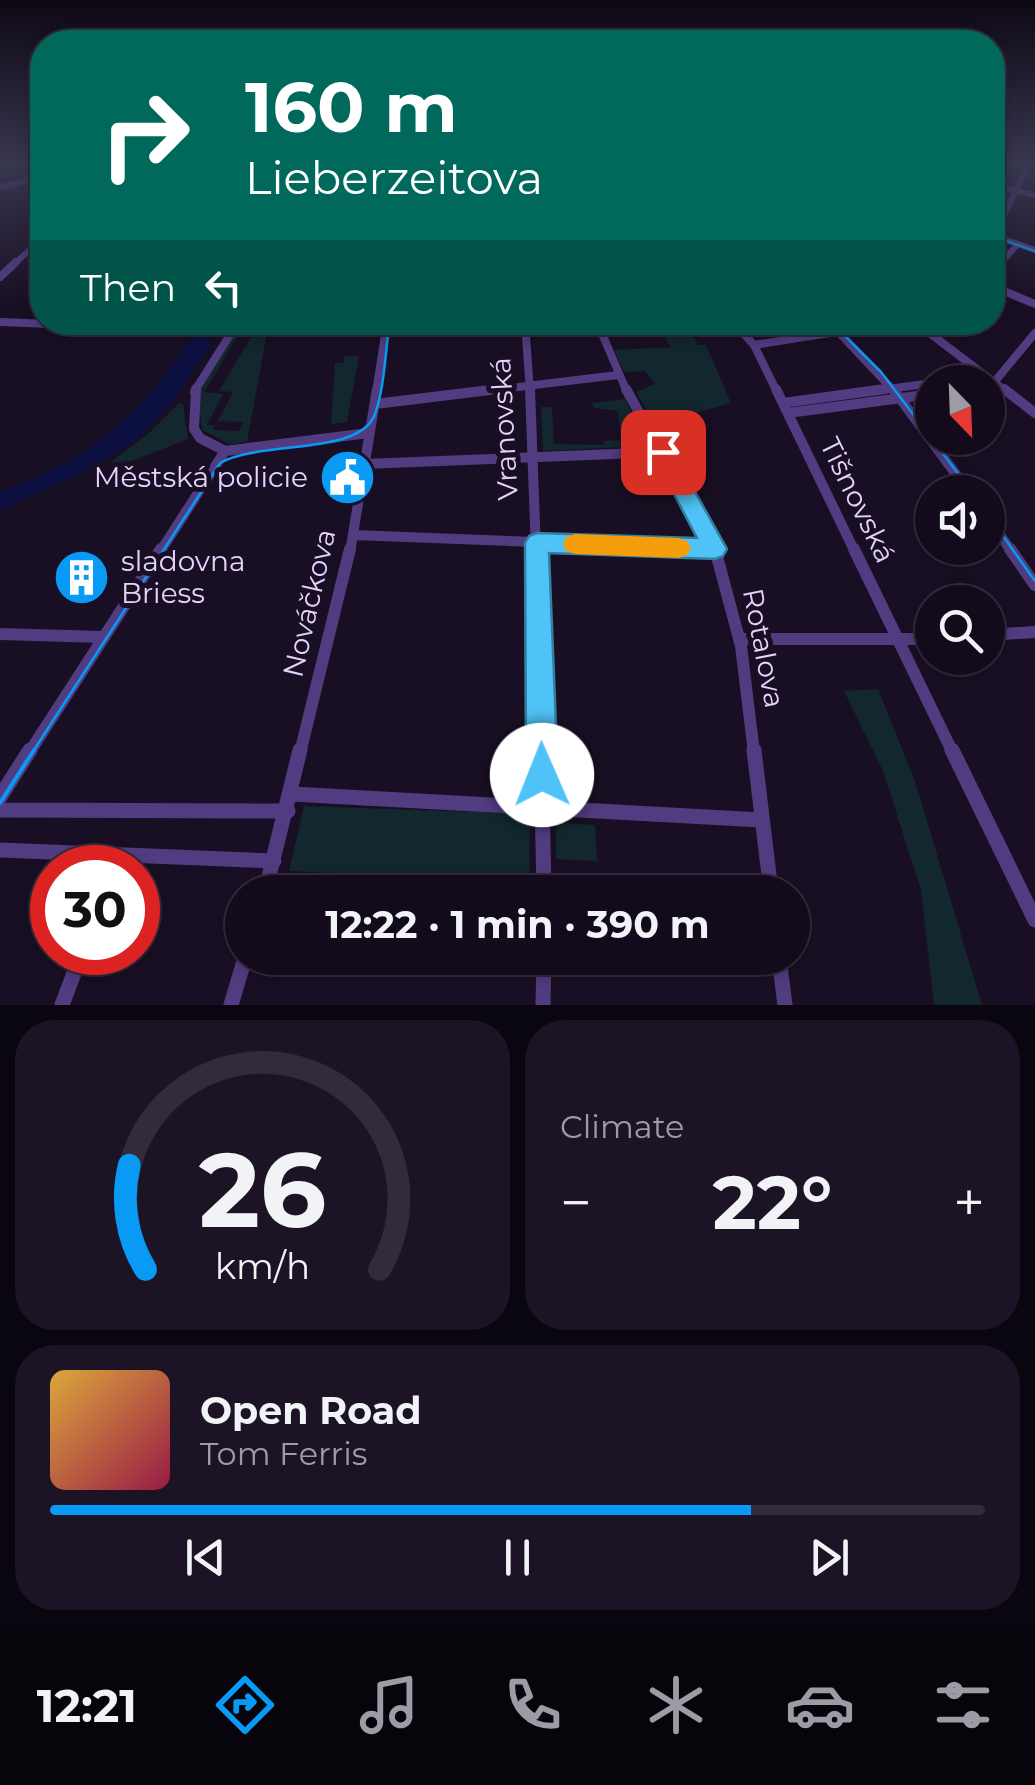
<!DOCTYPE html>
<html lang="en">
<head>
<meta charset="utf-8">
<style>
  :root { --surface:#130b1b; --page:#1c1424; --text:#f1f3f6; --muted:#9d9ba3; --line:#322b3a; --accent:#089af5 }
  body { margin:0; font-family:Montserrat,sans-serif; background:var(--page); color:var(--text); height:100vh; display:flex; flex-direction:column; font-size:38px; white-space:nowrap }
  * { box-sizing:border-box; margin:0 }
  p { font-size:32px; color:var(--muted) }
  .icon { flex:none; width:55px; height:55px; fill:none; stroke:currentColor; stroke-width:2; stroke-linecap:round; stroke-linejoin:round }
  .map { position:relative; height:1005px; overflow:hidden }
  .drawer { display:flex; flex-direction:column; gap:15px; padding:15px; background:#0a060f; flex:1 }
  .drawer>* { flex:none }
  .guide { position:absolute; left:30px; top:30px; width:975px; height:305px; border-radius:40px; box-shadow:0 5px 15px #0003,0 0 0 2px var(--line); background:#00695c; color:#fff; overflow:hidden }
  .needle { width:65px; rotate:157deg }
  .controls { position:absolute; left:915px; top:365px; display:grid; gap:20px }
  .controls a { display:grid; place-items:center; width:90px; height:90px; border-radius:50%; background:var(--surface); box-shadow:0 5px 15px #0003,0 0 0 2px var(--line); font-size:50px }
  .speed { position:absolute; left:30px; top:845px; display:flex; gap:20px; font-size:50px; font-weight:700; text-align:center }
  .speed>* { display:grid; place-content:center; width:130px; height:130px; border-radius:50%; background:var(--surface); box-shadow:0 5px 15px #0003,0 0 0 2px var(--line); line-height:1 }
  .speed .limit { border:15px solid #d22; background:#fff; color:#111 }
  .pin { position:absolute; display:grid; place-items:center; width:85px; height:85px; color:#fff; margin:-42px; border-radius:20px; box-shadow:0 5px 15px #0006 }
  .me { position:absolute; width:110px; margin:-55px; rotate:359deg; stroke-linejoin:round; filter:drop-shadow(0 0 8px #0008) }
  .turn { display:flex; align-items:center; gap:35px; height:210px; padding:0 50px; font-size:45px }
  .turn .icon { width:130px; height:130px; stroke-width:2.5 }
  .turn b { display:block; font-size:70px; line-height:85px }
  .then { display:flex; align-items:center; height:95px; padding:0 50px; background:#0003; gap:20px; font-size:38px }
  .big { font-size:75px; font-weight:700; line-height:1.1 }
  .drawer .card { flex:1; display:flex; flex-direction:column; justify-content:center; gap:15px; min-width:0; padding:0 35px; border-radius:40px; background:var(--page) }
  .drawer .dial { align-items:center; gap:0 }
  .dial svg { height:260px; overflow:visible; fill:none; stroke:var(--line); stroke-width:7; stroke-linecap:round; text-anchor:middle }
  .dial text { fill:var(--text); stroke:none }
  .song { display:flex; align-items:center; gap:30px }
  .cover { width:120px; height:120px; border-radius:15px; background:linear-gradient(135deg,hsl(40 70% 55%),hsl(340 70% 35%)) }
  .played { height:10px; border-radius:5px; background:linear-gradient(90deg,var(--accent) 75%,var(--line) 75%) }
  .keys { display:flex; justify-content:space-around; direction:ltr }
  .heat { display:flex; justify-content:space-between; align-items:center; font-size:55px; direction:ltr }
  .drawer .tiles { flex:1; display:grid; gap:15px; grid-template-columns:1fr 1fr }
  .card:last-child { grid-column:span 2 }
  .trip { position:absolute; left:225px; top:875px; width:585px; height:100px; border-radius:50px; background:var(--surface); box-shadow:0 5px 15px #0003,0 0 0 2px var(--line); font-weight:700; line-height:100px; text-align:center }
  .menu { display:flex; height:160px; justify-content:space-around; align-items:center; background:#08040b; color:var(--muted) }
  .menu .icon { width:70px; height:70px }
  .menu .active { color:var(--accent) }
  .menu b { font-size:45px; color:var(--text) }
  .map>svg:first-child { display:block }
  .green { fill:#12272e }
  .water { fill:#0c1040 }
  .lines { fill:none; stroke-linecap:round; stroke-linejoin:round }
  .minor-far4 { stroke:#523c81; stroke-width:6 }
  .minor-far3 { stroke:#523c81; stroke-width:8 }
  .minor-far2 { stroke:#523c81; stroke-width:10 }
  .minor-far1 { stroke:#523c81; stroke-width:12 }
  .minor { stroke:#523c81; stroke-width:15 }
  .tram-far1 { stroke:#089af5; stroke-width:2.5 }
  .tram { stroke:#089af5; stroke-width:4 }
  .route { fill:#4fc3f7; stroke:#337fa1; stroke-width:2.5 }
  .slow { fill:#f59e0b }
  .labels { text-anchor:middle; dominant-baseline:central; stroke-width:10; stroke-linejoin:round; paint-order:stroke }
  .street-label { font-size:28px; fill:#e4d3fd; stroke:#190f24 }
  .poi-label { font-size:28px; fill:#e4d3fd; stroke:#190f24; text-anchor:end }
</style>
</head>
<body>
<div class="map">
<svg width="1035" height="1005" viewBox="0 0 1035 1005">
  <rect width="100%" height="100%" fill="#190f24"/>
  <!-- green -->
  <path class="green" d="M659 323H681L699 345H706L731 403 654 424 636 392 655 384 645 371 624 372 614 350 670 347Z
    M239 325H250L241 331 204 392 223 394 207 425H215L213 430 239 431 243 422 218 421 233 392 219 391 254 332 267 333 247 442 230 444 202 430 198 393Z
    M345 356H359L347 422 331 424 335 363H343Z
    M625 399 648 446 543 451 541 407H552L554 444 603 445 604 441 621 440 618 411 594 408 592 403Z
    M179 403 183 404 188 439 114 468 112 461 148 434Z
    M878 689 916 784 982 1005H934L921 890 883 771 844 691Z
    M304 806 530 814 529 883 289 871Z
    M556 823 595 825 597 861 556 859Z"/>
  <!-- water -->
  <path class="water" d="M201 323H217L205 352 173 401 141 435 89 470 0 510V492C99 456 146 410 201 323Z"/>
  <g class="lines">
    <!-- minor-far4 -->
    <path class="minor-far4" d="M992 185 1035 195
      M0 187 42 177
      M33 229H42
      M992 235 1035 250
      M994 236 1029 163
      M13 265 42 239
      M999 265 1018 244"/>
    <!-- minor-far3 -->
    <path class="minor-far3" d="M992 272 1001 262
      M0 277 16 262
      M992 286 1035 304
      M0 322 179 329
      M525 322 530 392
      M597 322 627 392
      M733 322 754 345 777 392
      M829 322 895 392
      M915 322 1007 392
      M754 345 899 322
      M937 382 985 376
      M992 385 1035 333
      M194 392 238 322
      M376 392 387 322
      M477 392 618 375
      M867 392 932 383"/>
    <!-- minor-far2 -->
    <path class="minor-far2" d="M196 389 194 429 200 438 225 451 369 433
      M530 389 536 552
      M626 389 716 552
      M776 389 855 552
      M893 389 969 492
      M1004 389 1035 413
      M783 403 885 389
      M375 404 498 389
      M788 413 932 394
      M365 464 663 452
      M988 518 1012 552
      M354 535 715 549
      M160 552 225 451
      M350 552 377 389"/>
    <!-- minor-far1 -->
    <path class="minor-far1" d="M536 549 541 753
      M715 549 741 646 754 753
      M854 549 953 753
      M1010 549 1035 585
      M0 634 102 637
      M988 635 1035 632
      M739 639H932
      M29 753 161 549
      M300 753 350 549"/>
    <!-- minor -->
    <path class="minor" d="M541 750 544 892
      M754 750 771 892
      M952 750 1035 920
      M292 794 761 820
      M0 797 30 750
      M0 810 288 811
      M0 850 274 861
      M268 882 474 892
      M265 892 300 750
      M779 958 785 1005
      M62 1005 82 952
      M231 1005 245 958
      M543 1005 544 958"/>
    <!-- tram-far1 -->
    <path class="tram-far1" d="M992 236 1035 251
      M831 322 881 372 972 492
      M988 515 1035 581
      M32 753 220 463C262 440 360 456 375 414 385 386 385 351 390 322"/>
    <!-- tram -->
    <path class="tram" d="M0 803 34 750"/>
  </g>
  <!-- sky -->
  <linearGradient id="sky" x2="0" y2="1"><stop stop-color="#0e0814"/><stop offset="0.54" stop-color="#383750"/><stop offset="1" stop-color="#383750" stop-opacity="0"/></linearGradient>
  <rect width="1035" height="304" fill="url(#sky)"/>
  <!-- route -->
  <path class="route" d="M663 444 670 447 727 549 723 556 715 559 549 553 558 775 553 786 542 790 531 786 526 775 525 543 529 536 537 533 697 538 652 452Z"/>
  <!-- slow -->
  <path class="slow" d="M575 534 679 538 687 541 691 548 687 555 679 558 575 554 566 551 563 544 566 537Z"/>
  <!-- icons -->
  <defs>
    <symbol id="civic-disc" viewBox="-11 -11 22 22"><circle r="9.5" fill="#089af5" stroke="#190f24"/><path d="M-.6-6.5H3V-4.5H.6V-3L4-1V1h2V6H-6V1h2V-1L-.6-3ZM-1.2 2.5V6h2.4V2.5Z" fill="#fff"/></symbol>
    <symbol id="building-disc" viewBox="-11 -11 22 22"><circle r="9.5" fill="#089af5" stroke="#190f24"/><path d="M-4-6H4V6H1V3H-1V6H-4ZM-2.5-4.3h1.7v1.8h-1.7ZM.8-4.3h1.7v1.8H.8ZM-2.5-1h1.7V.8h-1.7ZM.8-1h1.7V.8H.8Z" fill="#fff"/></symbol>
  </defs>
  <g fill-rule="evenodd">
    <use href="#civic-disc" x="316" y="446" width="63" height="63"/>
    <use href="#building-disc" x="50" y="546" width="63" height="63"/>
  </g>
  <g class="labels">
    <!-- street labels -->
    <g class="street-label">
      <text transform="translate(504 429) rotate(-93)">Vranovská</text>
      <text transform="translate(858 500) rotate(64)">Tišnovská</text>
      <text transform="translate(309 603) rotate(-77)">Nováčkova</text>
      <text transform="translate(764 648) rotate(79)">Rotalova</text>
    </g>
    <!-- poi labels -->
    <g class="poi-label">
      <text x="308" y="477">Městská policie</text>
      <text x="121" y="561" text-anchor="start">sladovna<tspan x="121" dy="32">Briess</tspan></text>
    </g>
  </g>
</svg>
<div class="controls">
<a><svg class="needle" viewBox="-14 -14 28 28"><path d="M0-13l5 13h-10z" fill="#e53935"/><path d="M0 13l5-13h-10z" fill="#9d9ba3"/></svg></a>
<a><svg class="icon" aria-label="sound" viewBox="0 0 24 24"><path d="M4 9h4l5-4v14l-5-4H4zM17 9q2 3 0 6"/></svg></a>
<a><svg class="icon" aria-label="search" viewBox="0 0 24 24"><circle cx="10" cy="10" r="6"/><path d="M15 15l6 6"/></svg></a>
</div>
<div class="speed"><div class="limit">30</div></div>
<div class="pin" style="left:663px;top:452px;background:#d93025"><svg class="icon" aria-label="arrive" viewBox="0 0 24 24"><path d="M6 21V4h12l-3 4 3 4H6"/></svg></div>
<svg class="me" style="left:542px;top:775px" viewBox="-20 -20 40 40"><circle r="19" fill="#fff"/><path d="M0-13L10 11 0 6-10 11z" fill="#4fc3f7"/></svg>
<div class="trip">12:22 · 1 min · 390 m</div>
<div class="guide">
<div class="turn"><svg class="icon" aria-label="right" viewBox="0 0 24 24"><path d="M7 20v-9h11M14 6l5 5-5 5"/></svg><div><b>160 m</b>Lieberzeitova</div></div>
<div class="then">Then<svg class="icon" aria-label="left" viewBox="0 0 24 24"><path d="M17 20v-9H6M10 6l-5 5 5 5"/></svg></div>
</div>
</div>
<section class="drawer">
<div class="tiles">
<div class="card dial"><svg viewBox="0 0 100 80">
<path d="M14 69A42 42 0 1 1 86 69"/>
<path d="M14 69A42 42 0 0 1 9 37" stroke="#089af5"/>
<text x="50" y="56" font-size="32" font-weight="700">26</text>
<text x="50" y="72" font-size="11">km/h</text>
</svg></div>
<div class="card"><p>Climate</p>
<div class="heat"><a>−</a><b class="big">22°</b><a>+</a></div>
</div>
<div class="card">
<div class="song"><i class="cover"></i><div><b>Open Road</b><p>Tom Ferris</p></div></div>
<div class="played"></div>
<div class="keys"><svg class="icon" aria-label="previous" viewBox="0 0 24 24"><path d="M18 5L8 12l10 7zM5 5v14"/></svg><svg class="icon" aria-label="pause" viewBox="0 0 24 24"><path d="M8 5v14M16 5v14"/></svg><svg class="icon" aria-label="next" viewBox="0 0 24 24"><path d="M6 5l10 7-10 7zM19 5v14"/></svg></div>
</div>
</div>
</section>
<nav class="menu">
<b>12:21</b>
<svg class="icon active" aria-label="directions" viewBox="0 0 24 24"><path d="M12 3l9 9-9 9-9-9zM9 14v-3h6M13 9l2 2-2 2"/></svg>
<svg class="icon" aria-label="music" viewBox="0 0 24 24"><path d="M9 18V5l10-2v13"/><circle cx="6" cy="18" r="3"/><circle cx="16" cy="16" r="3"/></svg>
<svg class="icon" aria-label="phone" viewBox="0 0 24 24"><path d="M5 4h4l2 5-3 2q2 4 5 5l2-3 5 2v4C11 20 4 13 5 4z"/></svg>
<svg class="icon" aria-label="climate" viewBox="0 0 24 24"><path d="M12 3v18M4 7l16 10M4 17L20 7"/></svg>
<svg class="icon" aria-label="car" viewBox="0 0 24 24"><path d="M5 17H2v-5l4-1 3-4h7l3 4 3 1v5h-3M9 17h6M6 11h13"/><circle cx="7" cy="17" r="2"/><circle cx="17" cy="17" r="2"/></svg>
<svg class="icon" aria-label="filters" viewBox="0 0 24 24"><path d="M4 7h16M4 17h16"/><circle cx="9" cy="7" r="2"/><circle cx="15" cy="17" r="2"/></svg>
</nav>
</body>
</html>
